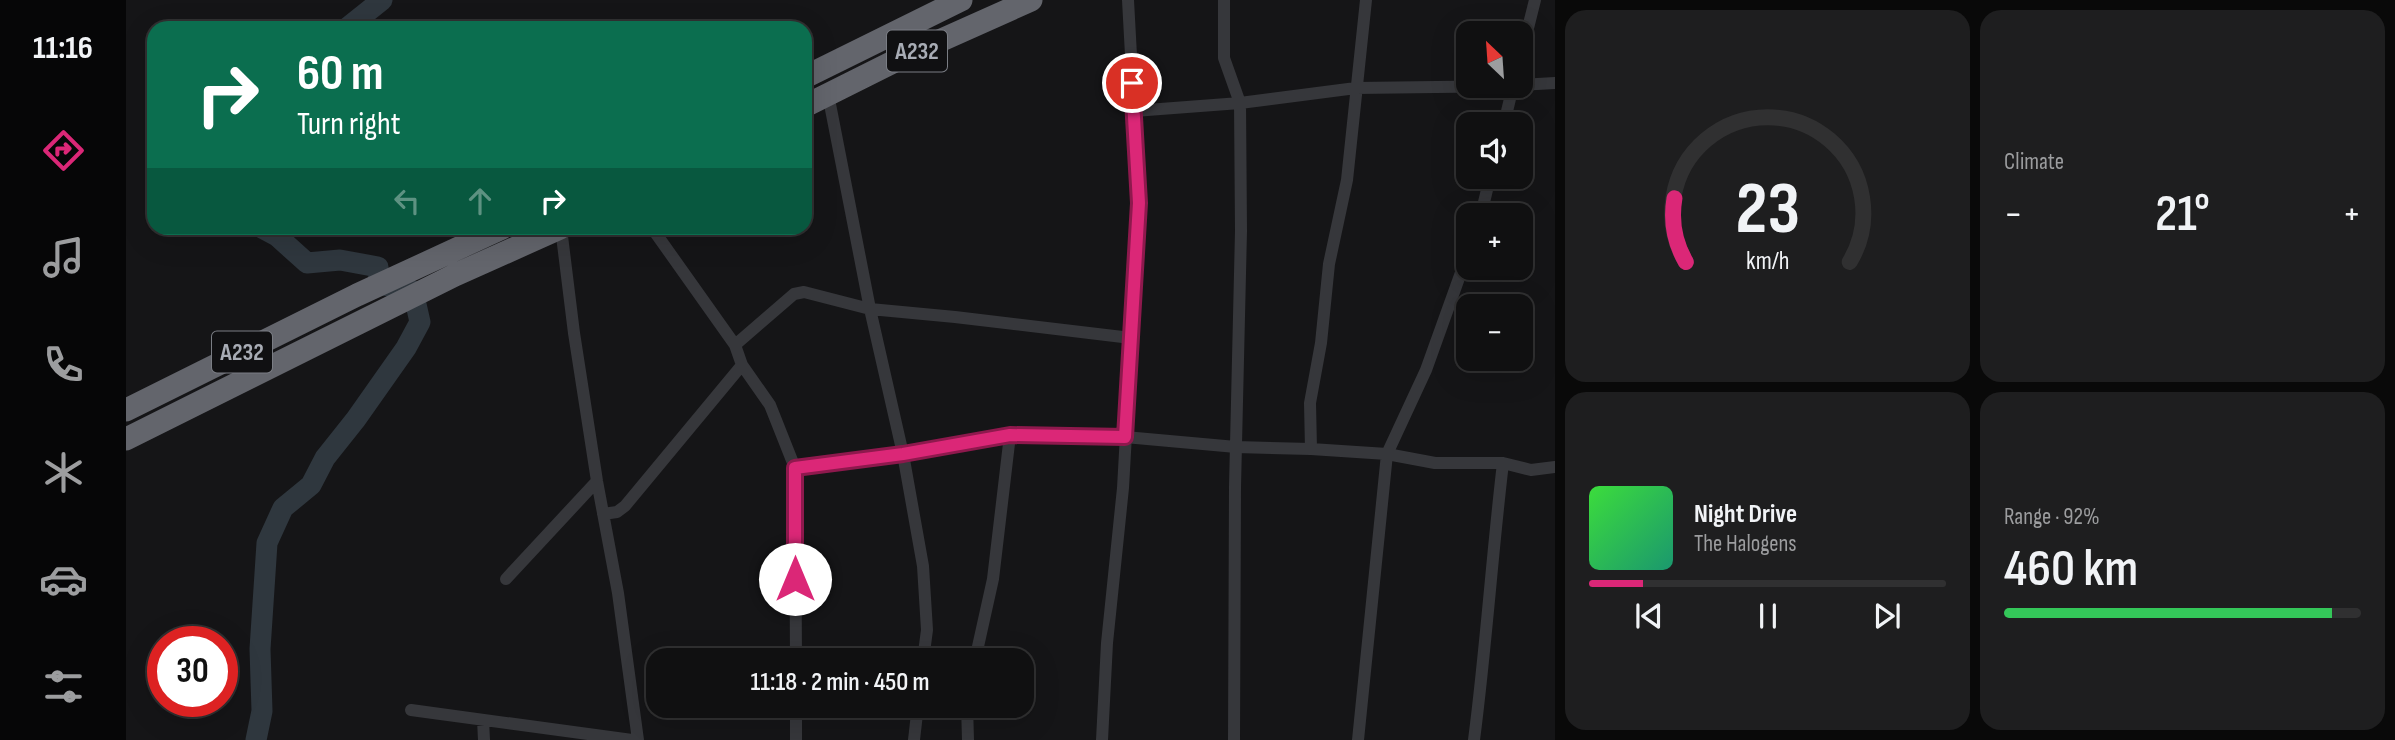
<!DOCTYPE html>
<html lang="en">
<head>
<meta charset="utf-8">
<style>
  :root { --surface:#101011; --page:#1e1e1f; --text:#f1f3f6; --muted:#9c9d9f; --line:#303031; --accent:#db2777 }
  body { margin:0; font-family:"Sofia Sans Condensed",sans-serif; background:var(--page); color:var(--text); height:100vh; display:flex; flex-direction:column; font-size:26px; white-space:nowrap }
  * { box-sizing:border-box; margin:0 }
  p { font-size:23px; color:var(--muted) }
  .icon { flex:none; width:38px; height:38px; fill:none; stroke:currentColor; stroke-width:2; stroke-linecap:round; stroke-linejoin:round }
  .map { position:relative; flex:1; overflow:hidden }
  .panel { display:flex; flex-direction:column; gap:10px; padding:10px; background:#090909; width:840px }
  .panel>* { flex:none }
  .banner { position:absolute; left:21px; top:21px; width:665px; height:214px; border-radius:21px; box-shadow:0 7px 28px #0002,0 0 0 2px var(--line); background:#0b6e4f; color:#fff; overflow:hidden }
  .needle { width:46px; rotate:335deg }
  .controls { position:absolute; left:1330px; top:21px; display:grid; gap:14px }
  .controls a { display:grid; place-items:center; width:77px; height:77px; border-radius:14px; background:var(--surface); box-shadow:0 7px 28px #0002,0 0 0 2px var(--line); font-size:35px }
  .speed { position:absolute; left:21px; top:626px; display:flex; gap:14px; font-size:35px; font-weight:700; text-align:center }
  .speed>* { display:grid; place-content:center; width:91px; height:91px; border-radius:50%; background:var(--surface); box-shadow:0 7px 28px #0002,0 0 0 2px var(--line); line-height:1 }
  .speed .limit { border:10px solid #d22; background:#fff; color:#111 }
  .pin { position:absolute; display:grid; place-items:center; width:60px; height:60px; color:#fff; margin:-30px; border:4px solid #fff; border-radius:50%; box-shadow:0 2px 7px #0007 }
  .me { position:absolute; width:77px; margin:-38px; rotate:0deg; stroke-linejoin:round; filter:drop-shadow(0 0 5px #0008) }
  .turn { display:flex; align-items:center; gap:24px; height:147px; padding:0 35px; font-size:32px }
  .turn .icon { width:91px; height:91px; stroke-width:2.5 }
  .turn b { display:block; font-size:49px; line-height:60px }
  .lanes { display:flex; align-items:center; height:66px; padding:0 35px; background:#0003; justify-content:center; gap:35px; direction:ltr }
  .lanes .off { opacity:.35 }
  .big { font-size:52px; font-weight:600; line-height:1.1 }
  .panel .widget { flex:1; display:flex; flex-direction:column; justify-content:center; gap:10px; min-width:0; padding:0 24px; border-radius:21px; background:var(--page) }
  .panel .dial { align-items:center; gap:0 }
  .dial svg { height:182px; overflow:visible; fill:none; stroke:var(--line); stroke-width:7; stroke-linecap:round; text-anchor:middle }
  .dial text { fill:var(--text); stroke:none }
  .song { display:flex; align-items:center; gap:21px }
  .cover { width:84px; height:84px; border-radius:10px; background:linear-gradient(135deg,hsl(120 70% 55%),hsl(160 70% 35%)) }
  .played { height:7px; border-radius:4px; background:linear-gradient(90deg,var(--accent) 15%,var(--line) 15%) }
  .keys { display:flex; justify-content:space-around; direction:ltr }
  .heat { display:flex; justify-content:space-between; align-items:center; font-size:38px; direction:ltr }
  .charge { height:10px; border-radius:5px; background:linear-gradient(90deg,#34c759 92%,var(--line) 0) }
  .panel .tiles { flex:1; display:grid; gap:10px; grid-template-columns:repeat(2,1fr) }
  .trip { position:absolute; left:520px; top:648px; width:388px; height:70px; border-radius:21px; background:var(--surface); box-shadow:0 7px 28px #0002,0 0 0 2px var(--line); font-weight:600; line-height:70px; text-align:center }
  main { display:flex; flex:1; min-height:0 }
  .tabs { display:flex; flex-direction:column; width:126px; justify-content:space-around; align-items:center; background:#060607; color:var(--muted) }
  .tabs .icon { width:49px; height:49px }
  .tabs .active { color:var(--accent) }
  .tabs b { font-size:32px; color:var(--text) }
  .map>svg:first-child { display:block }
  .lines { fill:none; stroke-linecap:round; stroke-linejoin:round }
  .river { stroke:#2f373e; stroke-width:21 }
  .street { stroke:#36373b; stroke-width:12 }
  .highway { stroke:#63656c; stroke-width:23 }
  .route-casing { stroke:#8e194d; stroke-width:18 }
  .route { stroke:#db2777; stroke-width:12 }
  .labels { text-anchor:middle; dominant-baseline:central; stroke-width:7; stroke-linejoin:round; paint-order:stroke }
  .shield { fill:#101012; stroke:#7a7d84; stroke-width:2 }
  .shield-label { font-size:24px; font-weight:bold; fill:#a8acb5 }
</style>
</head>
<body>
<main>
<nav class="tabs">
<b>11:16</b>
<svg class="icon active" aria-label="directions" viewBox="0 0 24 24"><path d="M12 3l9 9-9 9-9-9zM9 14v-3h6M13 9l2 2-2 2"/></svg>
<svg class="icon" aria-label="music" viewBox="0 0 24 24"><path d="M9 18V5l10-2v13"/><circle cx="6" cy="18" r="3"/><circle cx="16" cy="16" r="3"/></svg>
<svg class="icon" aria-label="phone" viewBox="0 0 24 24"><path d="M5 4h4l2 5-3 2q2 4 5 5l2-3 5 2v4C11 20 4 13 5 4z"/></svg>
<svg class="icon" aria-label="climate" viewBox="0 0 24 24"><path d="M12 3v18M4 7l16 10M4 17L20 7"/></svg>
<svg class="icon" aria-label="car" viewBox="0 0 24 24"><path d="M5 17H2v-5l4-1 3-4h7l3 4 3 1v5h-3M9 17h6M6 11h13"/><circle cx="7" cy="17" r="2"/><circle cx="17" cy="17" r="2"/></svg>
<svg class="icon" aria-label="filters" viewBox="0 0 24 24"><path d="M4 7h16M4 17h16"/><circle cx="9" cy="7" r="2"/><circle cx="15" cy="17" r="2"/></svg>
</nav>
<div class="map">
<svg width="1429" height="740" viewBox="0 0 1429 740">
  <rect width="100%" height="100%" fill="#151517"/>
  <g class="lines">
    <!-- river -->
    <path class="river" d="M221 28 256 0
      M130 740 136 711 134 649 141 543 157 508 185 485 199 458 230 419 280 348 294 322 287 291 253 284 252 267 214 260 181 263 151 236 136 228"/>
    <!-- street -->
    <path class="street" d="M1098 0V58L1114 103 1115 231 1109 487 1108 740
      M1395 56 1409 0
      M1395 85 1429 83
      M702 94 744 309 777 454 797 566 801 630 797 660
      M1008 111 1114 103 1230 88 1391 86
      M1378 124 1387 86
      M1355 215 1364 177
      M435 228 448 333 471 481 492 593 512 740
      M526 228 609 345 616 365 644 405 669 468 670 660
      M609 345 668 294 678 292 744 309 829 317 1005 338
      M1185 449 1184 403 1195 343 1203 264 1221 180 1240 0
      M669 468 777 454 884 435 999 437 1110 447 1185 449 1261 454 1309 463H1377L1405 470 1429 467
      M477 514 491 512 499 506 616 365
      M380 579 471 481
      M849 660 867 579 884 435
      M670 705V740
      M841 705 842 740
      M285 710 506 740
      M357 720 358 740
      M788 740 792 705
      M976 740 981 643 997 488 1013 203 1002 0
      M1232 740 1261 454 1300 370 1342 253
      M1348 740C1360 648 1366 555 1377 463"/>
    <!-- highway -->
    <path class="highway" d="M679 77 835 0
      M679 106 773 59 905 0
      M0 410 231 295 376 228
      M0 439 329 275 434 228"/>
  </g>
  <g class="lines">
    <defs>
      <path id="route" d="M669 579V468L777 454 884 435 999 437 1013 203 1006 83"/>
    </defs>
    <!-- route casing -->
    <use href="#route" class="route-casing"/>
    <!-- route -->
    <use href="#route" class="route"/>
  </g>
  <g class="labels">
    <!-- shield labels -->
    <g class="shield">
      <rect x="761" y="30.5" width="60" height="41" rx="5"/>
      <rect x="86" y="331.5" width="60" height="41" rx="5"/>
    </g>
    <g class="shield-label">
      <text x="791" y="51">A232</text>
      <text x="116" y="352">A232</text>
    </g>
  </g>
</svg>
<div class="controls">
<a><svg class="needle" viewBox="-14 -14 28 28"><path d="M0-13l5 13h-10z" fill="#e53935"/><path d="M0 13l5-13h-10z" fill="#9c9d9f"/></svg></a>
<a><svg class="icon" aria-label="sound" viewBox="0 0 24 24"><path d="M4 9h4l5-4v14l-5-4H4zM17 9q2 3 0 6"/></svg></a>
<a>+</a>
<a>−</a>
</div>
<div class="speed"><div class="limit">30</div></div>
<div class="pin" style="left:1006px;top:83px;background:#d93025"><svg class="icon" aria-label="arrive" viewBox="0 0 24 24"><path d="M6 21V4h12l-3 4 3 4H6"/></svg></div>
<svg class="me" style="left:669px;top:579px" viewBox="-20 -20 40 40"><circle r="19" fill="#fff"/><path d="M0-13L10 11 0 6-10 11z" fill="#db2777"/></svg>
<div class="trip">11:18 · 2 min · 450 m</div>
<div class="banner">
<div class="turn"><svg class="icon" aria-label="right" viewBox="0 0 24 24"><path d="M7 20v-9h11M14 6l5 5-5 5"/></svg><div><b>60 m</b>Turn right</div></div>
<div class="lanes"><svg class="icon off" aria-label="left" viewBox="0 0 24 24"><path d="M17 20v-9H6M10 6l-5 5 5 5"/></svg><svg class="icon off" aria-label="ahead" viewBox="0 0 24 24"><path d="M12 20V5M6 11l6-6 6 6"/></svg><svg class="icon" aria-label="right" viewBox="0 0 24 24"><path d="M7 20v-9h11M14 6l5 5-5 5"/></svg></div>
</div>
</div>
<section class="panel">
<div class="tiles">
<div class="widget dial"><svg viewBox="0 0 100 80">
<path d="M14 69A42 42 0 1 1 86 69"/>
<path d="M14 69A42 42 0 0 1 9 41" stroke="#db2777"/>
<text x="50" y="56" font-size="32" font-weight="700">23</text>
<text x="50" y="72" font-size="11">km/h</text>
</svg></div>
<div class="widget"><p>Climate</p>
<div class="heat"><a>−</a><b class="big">21°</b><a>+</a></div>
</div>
<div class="widget">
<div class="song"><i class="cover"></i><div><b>Night Drive</b><p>The Halogens</p></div></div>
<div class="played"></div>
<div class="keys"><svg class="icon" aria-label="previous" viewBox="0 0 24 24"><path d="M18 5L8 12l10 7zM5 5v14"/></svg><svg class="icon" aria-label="pause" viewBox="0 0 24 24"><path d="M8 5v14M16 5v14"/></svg><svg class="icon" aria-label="next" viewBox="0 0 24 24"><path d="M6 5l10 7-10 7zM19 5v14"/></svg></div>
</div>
<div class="widget"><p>Range · 92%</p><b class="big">460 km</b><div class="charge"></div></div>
</div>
</section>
</main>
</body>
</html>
